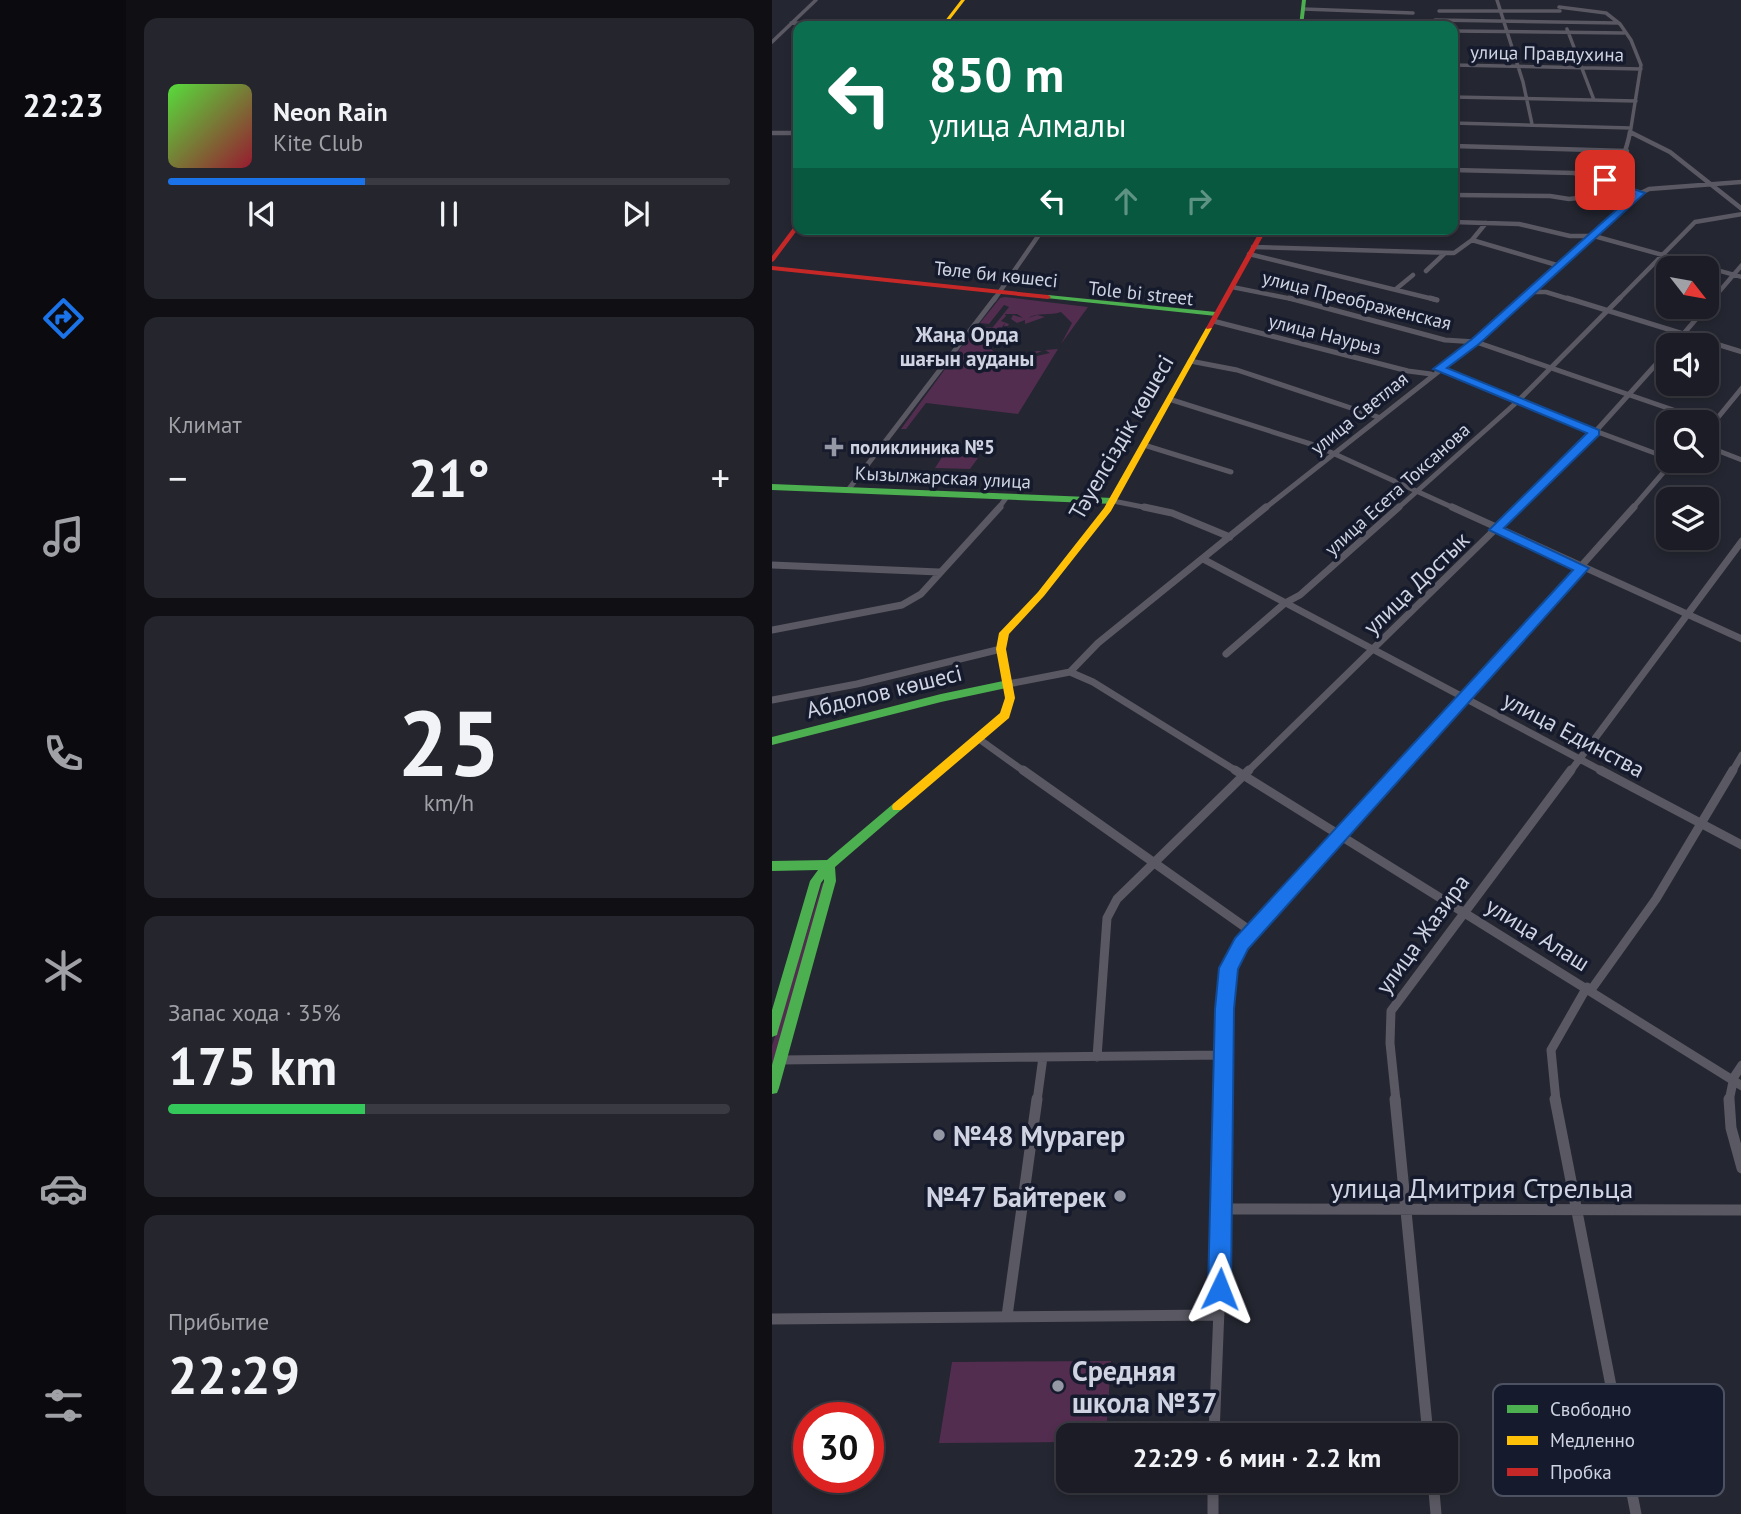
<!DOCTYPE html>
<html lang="ru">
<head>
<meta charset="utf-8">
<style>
  :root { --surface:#1b1c25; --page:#24252d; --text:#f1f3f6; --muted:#a0a1a7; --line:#393a42; --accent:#1a73e8 }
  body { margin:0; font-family:"PT Sans",sans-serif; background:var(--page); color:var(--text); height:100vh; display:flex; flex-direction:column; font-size:26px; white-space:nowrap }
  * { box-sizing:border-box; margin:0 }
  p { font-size:23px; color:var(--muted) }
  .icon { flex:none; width:38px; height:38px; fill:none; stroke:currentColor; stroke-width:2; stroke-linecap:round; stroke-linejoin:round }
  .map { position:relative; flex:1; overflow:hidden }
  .details { display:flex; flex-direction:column; gap:18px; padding:18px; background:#0f0f14; width:646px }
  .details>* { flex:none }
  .banner { position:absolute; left:21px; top:21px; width:665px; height:214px; border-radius:14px; box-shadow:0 4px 10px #0003,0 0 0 2px var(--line); background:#0b6e4f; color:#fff; overflow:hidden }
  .needle { width:46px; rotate:121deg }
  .buttons { position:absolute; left:884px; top:256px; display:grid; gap:14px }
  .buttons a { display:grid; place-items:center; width:63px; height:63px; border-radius:14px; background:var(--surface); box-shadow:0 4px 10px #0003,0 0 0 2px var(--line); font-size:35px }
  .speed { position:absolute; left:21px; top:1402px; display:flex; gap:14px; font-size:35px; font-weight:700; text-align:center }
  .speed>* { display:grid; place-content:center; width:91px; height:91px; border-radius:50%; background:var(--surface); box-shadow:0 4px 10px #0003,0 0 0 2px var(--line); line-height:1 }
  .speed .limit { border:10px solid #d22; background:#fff; color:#111 }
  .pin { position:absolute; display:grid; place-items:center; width:60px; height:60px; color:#fff; margin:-30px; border-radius:14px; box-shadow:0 4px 10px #0006 }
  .me { position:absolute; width:77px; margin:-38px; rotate:2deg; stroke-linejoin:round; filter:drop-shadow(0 0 5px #0008) }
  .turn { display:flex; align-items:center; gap:24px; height:147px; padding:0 21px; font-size:32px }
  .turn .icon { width:91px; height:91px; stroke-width:2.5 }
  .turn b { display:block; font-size:49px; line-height:60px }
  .lanes { display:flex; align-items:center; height:66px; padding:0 21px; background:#0003; justify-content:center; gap:35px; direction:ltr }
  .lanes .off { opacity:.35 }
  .big { font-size:52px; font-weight:800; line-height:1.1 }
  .details .widget { flex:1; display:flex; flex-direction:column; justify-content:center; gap:10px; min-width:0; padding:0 24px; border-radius:14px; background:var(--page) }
  .details .dial { align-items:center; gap:0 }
  .dial b { font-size:91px; line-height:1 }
  .song { display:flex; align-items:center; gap:21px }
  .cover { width:84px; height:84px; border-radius:10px; background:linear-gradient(135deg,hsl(110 70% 55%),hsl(350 70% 35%)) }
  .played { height:7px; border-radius:4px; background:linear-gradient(90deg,var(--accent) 35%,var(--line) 35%) }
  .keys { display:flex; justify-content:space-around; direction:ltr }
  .heat { display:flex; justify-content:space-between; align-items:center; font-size:38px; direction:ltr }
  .charge { height:10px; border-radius:5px; background:linear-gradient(90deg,#34c759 35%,var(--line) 0) }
  .trip { position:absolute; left:284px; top:1423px; width:402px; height:70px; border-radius:14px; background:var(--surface); box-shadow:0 4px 10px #0003,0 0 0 2px var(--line); font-weight:800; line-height:70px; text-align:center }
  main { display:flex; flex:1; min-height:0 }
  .tab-bar { display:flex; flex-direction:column; width:126px; justify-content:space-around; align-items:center; background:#0b0b0f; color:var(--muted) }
  .tab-bar .icon { width:49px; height:49px }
  .tab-bar .selected { color:var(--accent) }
  .tab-bar b { font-size:32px; color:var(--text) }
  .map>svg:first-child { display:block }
  .green { fill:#522d4f }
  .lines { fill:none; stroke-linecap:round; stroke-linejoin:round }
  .street-far5 { stroke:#5a5862; stroke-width:3.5 }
  .street-far4 { stroke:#5a5862; stroke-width:4.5 }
  .street-far3 { stroke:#5a5862; stroke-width:5 }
  .street-far2 { stroke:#5a5862; stroke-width:7 }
  .street-far1 { stroke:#5a5862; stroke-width:9 }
  .street { stroke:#5a5862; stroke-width:11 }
  .fast { fill:#4caf50; fill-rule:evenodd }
  .slow { fill:#ffc107; fill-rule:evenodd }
  .jam { fill:#c62828; fill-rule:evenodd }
  .route { fill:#1a73e8; stroke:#114b97; stroke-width:2 }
  .poi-dot { fill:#9497a4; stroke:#151a2d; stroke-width:2.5 }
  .labels { text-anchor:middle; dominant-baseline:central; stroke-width:7; stroke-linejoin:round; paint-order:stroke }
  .far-street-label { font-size:19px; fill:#d0d4e2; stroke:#151a2d }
  .far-poi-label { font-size:19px; font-weight:bold; fill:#d0d4e2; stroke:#151a2d; text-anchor:start }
  .far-neighbourhood-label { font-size:21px; font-weight:bold; fill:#d0d4e2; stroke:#151a2d }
  .street-label { font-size:23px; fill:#d0d4e2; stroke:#151a2d }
  .near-poi-label { font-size:28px; font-weight:bold; fill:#d0d4e2; stroke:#151a2d; text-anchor:start }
  .near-street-label { font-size:28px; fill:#d0d4e2; stroke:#151a2d }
  .key { fill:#151a2d; stroke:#4d5263; stroke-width:2 }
  .key-label { font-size:19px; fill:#d0d4e2 }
</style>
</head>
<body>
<main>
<nav class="tab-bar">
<b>22:23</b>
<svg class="icon selected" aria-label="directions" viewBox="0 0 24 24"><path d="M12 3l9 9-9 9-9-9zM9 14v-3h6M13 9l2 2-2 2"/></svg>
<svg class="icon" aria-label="music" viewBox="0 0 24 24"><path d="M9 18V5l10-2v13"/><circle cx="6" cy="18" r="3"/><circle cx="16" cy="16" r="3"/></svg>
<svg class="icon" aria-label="phone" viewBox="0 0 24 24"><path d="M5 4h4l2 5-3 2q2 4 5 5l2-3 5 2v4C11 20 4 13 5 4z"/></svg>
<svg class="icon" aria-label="climate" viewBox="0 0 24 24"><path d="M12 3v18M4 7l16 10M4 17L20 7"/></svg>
<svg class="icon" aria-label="car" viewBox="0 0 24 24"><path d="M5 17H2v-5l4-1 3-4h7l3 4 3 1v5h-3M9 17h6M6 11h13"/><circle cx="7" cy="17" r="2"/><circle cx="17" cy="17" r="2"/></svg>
<svg class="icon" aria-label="filters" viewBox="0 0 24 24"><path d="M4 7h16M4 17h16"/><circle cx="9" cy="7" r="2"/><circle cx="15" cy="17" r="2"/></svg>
</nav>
<section class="details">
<div class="widget">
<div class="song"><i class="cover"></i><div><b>Neon Rain</b><p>Kite Club</p></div></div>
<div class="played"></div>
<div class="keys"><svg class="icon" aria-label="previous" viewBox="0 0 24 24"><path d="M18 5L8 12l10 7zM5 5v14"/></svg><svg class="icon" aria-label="pause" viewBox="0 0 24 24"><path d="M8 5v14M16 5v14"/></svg><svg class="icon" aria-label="next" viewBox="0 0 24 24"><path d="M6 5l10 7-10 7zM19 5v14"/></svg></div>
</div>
<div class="widget"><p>Климат</p>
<div class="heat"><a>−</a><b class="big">21°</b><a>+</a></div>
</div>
<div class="widget dial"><b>25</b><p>km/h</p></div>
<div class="widget"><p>Запас хода · 35%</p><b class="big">175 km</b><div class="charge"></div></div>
<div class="widget"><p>Прибытие</p><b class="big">22:29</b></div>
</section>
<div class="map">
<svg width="970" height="1514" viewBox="0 0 970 1514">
  <rect width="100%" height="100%" fill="#242631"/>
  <!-- green -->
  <path class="green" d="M244 20V19L318 21 315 26H240Z
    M233 297 316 307 289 344 300 323 289 312C278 316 265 312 256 318L265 315 273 317 253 324V320L245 323 239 319 241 315 251 318 245 314H233L234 316 229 321 237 324 236 326H232L233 323 230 327 232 330 211 343 233 360 265 351H270L263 354 265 356 278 353 273 350 286 349 246 414 154 403 134 429H129L204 327H221L237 307 232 305 217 324 208 323 228 298Z
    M172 454 206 458 198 469 163 468Z
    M50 883 53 884 0 1066V1046Z
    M339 1361 334 1435H296V1442L167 1443 180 1362Z"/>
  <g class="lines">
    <!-- street-far5 -->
    <path class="street-far5" d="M725 0 751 82 760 124
      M787 7 834 13 848 24 859 40 869 65 858 134
      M531 9 641 13
      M667 11H788
      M663 20 846 23
      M19 23 176 26
      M795 29 822 100
      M681 31 852 33
      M0 42 44 0
      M681 65 869 69
      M681 97 864 101
      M681 123 858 128
      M858 132 861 134
      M0 133H26"/>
    <!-- street-far4 -->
    <path class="street-far4" d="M858 132 898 152 970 209
      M0 133H26
      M681 146 855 151
      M681 170 802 173 869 193
      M841 184C847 165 855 151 858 132
      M681 195 778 196 797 199 857 192
      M681 222 747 224 798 236H822L970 277
      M700 240 714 223
      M481 247 682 253 700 240 788 266
      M477 254 665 300
      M654 271 673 253
      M460 287 525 300
      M624 289 641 275
      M759 292H774L800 300
      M222 300 271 229
      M750 300 869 193 877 189 970 182
      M846 300 923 222 970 214
      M940 300 970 265"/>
    <!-- street-far3 -->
    <path class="street-far3" d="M517 298 673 340 704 342 942 424
      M658 298 665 300
      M795 298 970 352
      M441 321 636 371 659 374
      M902 345 942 298
      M418 361 465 370 606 417
      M667 369 745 402 896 458
      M397 399 545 446 684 509
      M934 432 970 388
      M372 445 459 472
      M934 446 970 460
      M76 490 223 298
      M341 501 381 509
      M226 509 234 498
      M492 509 704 342 752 298
      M625 509 745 402 848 298
      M744 509 823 432 896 351
      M860 509 902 460"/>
    <!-- street-far2 -->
    <path class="street-far2" d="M372 507 400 513 458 537
      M680 507 970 639
      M431 559 832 772
      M0 565 167 572
      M0 630 130 605 149 594 228 507
      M454 654 513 603 528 595 627 507
      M298 672 326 643 494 507
      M298 672 321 682 466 772
      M236 684 298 672
      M0 700 85 684 229 649
      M207 739 253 772
      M475 772 746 507
      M625 772 862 507
      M798 772 970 541
      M960 772 970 755"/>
    <!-- street-far1 -->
    <path class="street-far1" d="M251 770 480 932
      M463 770 970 1086
      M828 770 970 845
      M819 990 884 899 961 770
      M325 1057 335 918 345 899 477 770
      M8 1060 453 1055
      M265 1101 271 1057
      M452 1101 453 1009 457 969 470 943 627 770
      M624 1101 618 1043 619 1011 799 770
      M784 1101 779 1050 815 987
      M957 1101 962 1077 970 1065"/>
    <!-- street -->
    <path class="street" d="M623 1099 656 1435
      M783 1099 864 1514
      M957 1099 959 1128 970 1168
      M451 1209 970 1210
      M235 1316 265 1099
      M0 1319 447 1315
      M442 1435 451 1209 452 1099
      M441 1480V1514
      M661 1480 664 1514"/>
    <!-- fast -->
    <path class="fast" d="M530 0H534L531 26H527Z
      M276 295 444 312 447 314 444 316 274 298V296Z
      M0 484 341 498 345 501 341 504 0 490Z
      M236 680 241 684 239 687 169 702 0 745V737L169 694Z
      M125 803 129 804 130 807 129 810 63 867 64 881 7 1088 5 1093 0 1094V1065L52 881V879L49 883 6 1031 5 1035 0 1037V1010L38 881 46 870 0 871V861L55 860 121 804Z"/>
    <!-- slow -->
    <path class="slow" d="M189 0H193L173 26H169Z
      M437 326 440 328 339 511 272 596 237 634 234 649 243 698 237 718 129 810H121L120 807 121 804 228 713 233 698 224 649 227 633 266 592 332 508 434 328Z"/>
    <!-- jam -->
    <path class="jam" d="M26 223V229L2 261 0 262V256L24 224Z
      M489 229H495L440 328 435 329 434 328Z
      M0 266 276 295 279 297 276 299 0 270Z"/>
  </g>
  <!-- route -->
  <path class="route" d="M830 178 873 193 707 344 675 368 827 430V435L732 528 817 568 476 949 466 969 462 1009 459 1289 456 1297 448 1300 440 1297 436 1289 443 1009 447 968 463 938 801 570 717 530 815 433 661 369 700 339 862 194 830 182Z"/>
  <!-- markers -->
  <g class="poi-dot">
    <path d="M58.5 436.5h7v7h7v7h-7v7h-7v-7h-7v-7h7z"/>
    <circle cx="167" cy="1135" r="7"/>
    <circle cx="348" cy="1196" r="7"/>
    <circle cx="286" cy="1386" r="7"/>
  </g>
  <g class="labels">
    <!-- far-street labels -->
    <g class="far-street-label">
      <text transform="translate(775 53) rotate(1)">улица Правдухина</text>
      <text transform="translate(224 274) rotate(6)">Төле би көшесі</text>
      <text transform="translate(369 293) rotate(6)">Tole bi street</text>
      <text transform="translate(585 300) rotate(14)">улица Преображенская</text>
      <text transform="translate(553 334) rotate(14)">улица Наурыз</text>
      <text transform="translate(587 413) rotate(-39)">улица Светлая</text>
      <text transform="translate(171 477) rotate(3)">Кызылжарская улица</text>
      <text transform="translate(625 489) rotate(-42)">улица Есета Токсанова</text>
    </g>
    <!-- far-poi labels -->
    <g class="far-poi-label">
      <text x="78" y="447">поликлиника №5</text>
    </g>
    <!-- far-neighbourhood labels -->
    <g class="far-neighbourhood-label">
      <text x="195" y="334">Жаңа Орда<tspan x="195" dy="24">шағын ауданы</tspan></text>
    </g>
    <!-- street labels -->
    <g class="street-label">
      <text transform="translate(349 437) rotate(-60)">Тәуелсіздік көшесі</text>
      <text transform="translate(644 583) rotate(-44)">улица Достык</text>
      <text transform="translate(112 691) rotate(-14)">Абдолов көшесі</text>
      <text transform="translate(802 734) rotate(28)">улица Единства</text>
      <text transform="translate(650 934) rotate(-54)">улица Жазира</text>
      <text transform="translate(766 934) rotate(32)">улица Алаш</text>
    </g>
    <!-- near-poi labels -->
    <g class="near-poi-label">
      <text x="181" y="1135">№48 Мурагер</text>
      <text x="334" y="1196" text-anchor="end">№47 Байтерек</text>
      <text x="300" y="1370">Средняя<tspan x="300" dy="32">школа №37</tspan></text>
    </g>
    <!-- near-street labels -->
    <g class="near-street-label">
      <text x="710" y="1187">улица Дмитрия Стрельца</text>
    </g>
  </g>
  <!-- legend -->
  <rect x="721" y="1384" width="231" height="112" rx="10" class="key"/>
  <rect x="735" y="1405" width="31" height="8" fill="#4caf50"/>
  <rect x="735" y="1436" width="31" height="9" fill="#ffc107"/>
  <rect x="735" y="1468" width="31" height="8" fill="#c62828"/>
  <g class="key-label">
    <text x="778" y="1416">Свободно</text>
    <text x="778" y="1447">Медленно</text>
    <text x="778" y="1479">Пробка</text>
  </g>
</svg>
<div class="buttons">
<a><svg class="needle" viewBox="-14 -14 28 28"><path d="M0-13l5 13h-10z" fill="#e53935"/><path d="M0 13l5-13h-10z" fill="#a0a1a7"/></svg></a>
<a><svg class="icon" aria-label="sound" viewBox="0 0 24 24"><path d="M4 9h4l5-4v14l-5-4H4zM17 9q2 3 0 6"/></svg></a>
<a><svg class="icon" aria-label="search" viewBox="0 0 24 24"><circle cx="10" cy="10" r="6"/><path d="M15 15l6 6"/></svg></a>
<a><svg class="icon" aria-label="layers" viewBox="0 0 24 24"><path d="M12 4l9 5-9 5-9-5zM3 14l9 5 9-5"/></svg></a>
</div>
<div class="speed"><div class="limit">30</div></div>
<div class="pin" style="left:833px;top:180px;background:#d93025"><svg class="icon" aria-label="arrive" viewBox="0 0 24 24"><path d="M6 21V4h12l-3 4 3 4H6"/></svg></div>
<svg class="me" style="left:448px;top:1289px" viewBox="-20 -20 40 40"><path d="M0-17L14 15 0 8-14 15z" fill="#1a73e8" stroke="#fff" stroke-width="4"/></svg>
<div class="trip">22:29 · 6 мин · 2.2 km</div>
<div class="banner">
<div class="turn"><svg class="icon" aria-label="left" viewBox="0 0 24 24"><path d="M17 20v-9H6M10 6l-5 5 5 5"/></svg><div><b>850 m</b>улица Алмалы</div></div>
<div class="lanes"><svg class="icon" aria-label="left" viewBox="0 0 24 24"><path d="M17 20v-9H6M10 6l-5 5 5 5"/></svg><svg class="icon off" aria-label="ahead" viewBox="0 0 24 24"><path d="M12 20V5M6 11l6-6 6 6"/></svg><svg class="icon off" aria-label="right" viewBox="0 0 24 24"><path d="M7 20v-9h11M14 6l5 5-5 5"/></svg></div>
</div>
</div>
</main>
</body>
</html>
